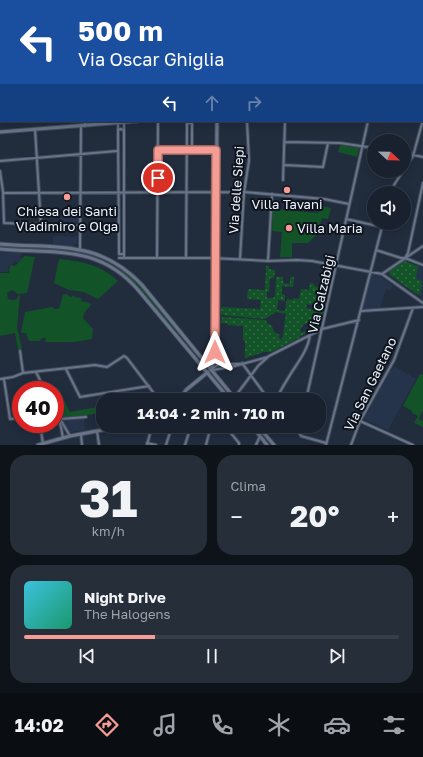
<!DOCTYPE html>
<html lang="it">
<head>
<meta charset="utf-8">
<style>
  :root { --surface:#19212e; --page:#262e3a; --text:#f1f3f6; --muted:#9fa3aa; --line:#373e4a; --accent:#f59c94 }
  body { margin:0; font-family:"Golos Text",sans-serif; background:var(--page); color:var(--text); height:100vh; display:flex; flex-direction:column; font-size:15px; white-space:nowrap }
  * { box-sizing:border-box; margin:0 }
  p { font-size:13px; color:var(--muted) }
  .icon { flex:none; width:22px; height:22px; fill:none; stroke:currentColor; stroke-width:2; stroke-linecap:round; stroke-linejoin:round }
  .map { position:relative; height:445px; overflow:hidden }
  .drawer { display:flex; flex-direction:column; gap:10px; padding:10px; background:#0e1219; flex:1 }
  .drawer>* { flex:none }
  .banner { position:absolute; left:0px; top:0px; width:423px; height:122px; box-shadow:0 2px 10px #0003,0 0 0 1px var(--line); background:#1a4fa0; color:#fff; overflow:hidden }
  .needle { width:26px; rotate:112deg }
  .buttons { position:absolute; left:367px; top:134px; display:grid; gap:8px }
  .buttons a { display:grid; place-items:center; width:44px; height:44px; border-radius:50%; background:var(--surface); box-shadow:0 2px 10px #0003,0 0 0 1px var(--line); font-size:20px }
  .speed { position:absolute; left:12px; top:381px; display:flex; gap:8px; font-size:20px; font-weight:700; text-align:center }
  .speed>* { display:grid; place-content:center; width:52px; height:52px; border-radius:50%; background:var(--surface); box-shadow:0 2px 10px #0003,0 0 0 1px var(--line); line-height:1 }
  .speed .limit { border:6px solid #d22; background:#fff; color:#111 }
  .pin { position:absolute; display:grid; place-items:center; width:34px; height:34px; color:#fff; margin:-17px; border:2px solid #fff; border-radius:50%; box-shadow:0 1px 4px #0007 }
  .me { position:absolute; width:44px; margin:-22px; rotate:0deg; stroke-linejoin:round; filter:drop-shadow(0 0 3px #0008) }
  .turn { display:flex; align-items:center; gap:14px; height:84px; padding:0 12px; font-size:18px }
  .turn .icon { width:52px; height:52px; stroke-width:2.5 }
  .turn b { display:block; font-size:28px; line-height:34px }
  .lanes { display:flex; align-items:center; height:38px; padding:0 12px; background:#0003; justify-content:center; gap:20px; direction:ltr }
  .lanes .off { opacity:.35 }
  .big { font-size:30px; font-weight:700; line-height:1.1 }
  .drawer .tile { flex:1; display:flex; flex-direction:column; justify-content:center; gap:6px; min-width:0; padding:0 14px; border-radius:16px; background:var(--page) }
  .drawer .dial { align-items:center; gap:0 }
  .dial b { font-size:52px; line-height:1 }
  .song { display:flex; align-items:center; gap:12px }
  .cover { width:48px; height:48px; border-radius:6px; background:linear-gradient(135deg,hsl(190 70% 55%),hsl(160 70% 35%)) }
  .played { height:4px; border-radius:2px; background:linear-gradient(90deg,var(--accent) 35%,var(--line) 35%) }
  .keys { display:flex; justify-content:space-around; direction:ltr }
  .heat { display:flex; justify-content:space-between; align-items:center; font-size:22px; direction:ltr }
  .drawer .tiles { flex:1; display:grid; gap:10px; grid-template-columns:1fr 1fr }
  .tile:last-child { grid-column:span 2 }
  .trip { position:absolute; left:96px; top:393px; width:230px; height:40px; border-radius:16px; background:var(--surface); box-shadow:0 2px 10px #0003,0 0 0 1px var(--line); font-weight:700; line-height:40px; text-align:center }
  .menu { display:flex; height:64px; justify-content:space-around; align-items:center; background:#0a0d12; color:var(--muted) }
  .menu .icon { width:28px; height:28px }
  .menu .current { color:var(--accent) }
  .menu b { font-size:18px; color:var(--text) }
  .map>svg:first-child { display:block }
  .built { fill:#26344b }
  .green { fill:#125428 }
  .garden { fill:url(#garden-dots); fill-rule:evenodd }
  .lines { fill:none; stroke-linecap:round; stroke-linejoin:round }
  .pedestrian-casing { stroke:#404a59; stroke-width:3.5 }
  .minor-casing { stroke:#404a59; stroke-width:4 }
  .tertiary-casing { stroke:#404a59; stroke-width:5 }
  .secondary-casing { stroke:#404a59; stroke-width:5 }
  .pedestrian { stroke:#687489; stroke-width:1.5 }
  .minor { stroke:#687489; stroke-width:2 }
  .tertiary { stroke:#687489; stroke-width:3 }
  .secondary { stroke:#687489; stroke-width:3 }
  .route-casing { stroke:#9f6560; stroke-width:10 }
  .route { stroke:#f59c94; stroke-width:7 }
  .poi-dot { fill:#f59c94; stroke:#0f141c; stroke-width:1.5 }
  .labels { text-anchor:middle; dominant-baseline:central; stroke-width:4; stroke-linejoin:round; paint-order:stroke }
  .street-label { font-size:13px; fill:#ebf3ff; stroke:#0f141c }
  .poi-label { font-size:13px; fill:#ebf3ff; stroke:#0f141c }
</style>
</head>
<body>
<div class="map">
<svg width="423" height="445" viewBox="0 0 423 445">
  <defs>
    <pattern id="garden-dots" width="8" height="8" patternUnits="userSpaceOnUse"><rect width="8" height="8" fill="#125428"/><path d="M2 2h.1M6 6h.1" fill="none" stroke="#356d48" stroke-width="1.8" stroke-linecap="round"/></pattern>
  </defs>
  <rect width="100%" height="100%" fill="#212c3d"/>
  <!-- built -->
  <path class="built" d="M61 209H79L78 223H61Z
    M53 236 77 237V242L73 246 53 244Z
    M0 252 23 253 16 261 20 257 23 258 18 263 15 261 11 265H9L8 272H0Z
    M404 261 423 268V298L390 275 389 270Z
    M371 274 380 276 393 286 390 291 386 289 380 308 362 310Z
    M394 366 416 379 388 430 364 419 382 385Z
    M84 418 85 430 70 432 62 421Z"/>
  <!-- green -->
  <path class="green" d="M340 145 359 148 357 157 338 152Z
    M322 206 331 208 328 219 322 218 318 233 308 243H292V257H280L282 232 272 231 273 209 317 213 321 211Z
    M0 245 76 250V252L0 248Z
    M25 256 35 257 27 293 17 294 16 292 12 290 7 293 8 299 13 300 17 299 18 296 20 295 17 327 22 349 18 350 15 333 0 336V273H9L10 265 15 266Z
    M59 259C83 262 100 264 118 281L98 299 84 292 69 290 54 283Z
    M120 267 136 280 207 368 137 285 119 270Z
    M66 294 71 297 74 295 75 297 81 298 82 300 80 301 90 303 91 305 84 313 83 318 93 329 92 339 74 342H45L46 338H42L39 341H29L26 333H21L25 312 52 307 55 309H59L63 295Z
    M420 374 423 375V410L419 419 423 421V427L414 423 418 416 412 413V411L403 406Z
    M59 389 70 412 103 406V413L61 418 55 405V392Z"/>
  <!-- garden -->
  <path class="garden" d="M404 261 418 266 416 279 422 281 421 290 418 295 390 275 389 270Z
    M266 266H269V269L275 270 274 278H270L269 292H267V298H272L275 297 276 277H283V283L290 284V277H294L293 287 282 286V294L285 295V301L278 300 277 310 285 311 287 299 293 300V298L299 299 301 289 309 290 310 283 314 284V286L327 290 320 326 309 332 308 330 311 325 308 322 303 325 300 330 302 333 304 331 307 332 297 339 271 352H264L245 358V342L243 340V326L228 325 227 323H221L222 317 266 320 267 323 272 326 274 332 280 335 279 337 282 341 286 314 276 312 265 319 221 315V307L260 309 261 300 247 299 248 289 265 290ZM317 302 323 304 321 312 306 308 307 304 312 305 313 303Z"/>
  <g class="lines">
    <defs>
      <path id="pedestrian" d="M118 123V130
        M124 124V130"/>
      <path id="minor" d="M45 0V1
        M81 0V1
        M319 0 321 1
        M13 1 20 0
        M252 1V0
        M337 1 338 0
        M0 2H1
        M422 2H423
        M0 24H1
        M0 51 1 50
        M422 60 423 61
        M0 76H1
        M422 98H423
        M0 99H1
        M0 104H1
        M85 126V121
        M35 129 41 225
        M285 142 340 143 374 148
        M158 150H216
        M404 153 423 157
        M0 161 117 151
        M284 165 323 167 328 143
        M404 170 413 156 423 120
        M0 171 3 192 4 223 80 226
        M283 180 285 121
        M3 193 244 192 324 199 349 204
        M392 193 394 185 403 171
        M346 219 382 227
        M80 249 81 126
        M376 250 401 258H405L423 265
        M124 254H119V246L118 130 120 129 124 130V258
        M119 258H212L268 261 297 260 312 261 382 274 423 303
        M157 258 158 121
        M186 258 187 123H192V150
        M405 258 408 253 423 183
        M240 259 244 192 249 161 247 121
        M268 261 272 194
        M382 274 423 246
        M361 311 423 307
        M20 351 23 373
        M242 363 269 400
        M213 368 219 364H240
        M66 369 80 397 149 386
        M212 370 231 367 268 357
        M36 372 45 390
        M0 379 13 377 23 373 95 365 107 367 124 356 127 358 159 400
        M4 379 10 419 21 418
        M234 398 258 366 269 356 322 329 359 320
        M276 400C280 391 285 383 290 375 298 362 308 350 310 335
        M306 400 368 121
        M55 409C60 418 61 427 63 438
        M360 421 413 445
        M40 424 43 444
        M225 426 239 443V445
        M300 426 299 432 301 436 326 443
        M103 430 102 416 103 415
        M97 431 99 445
        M262 431 264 426
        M81 434 82 445
        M70 436 60 419 86 417
        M147 443 156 445
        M147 445 152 426
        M166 445 172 426
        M185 445 191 426
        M206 445 211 426
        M256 445 260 436
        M326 445 383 223
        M351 445 360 421 394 360 413 308"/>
      <path id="tertiary" d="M226 1V0
        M0 132 138 121
        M211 370 215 359 217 121
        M179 400 186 390 208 372
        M38 445 70 436 124 426"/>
      <path id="secondary" d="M0 244C55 249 99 239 142 285L236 400
        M0 249C55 254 99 244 139 291L230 400
        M252 426 267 445
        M258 426 274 445"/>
    </defs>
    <!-- pedestrian casing -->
    <use href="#pedestrian" class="pedestrian-casing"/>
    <!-- minor casing -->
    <use href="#minor" class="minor-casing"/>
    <!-- tertiary casing -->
    <use href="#tertiary" class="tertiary-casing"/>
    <!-- secondary casing -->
    <use href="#secondary" class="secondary-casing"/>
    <!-- pedestrian -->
    <use href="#pedestrian" class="pedestrian"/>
    <!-- minor -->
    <use href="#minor" class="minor"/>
    <!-- tertiary -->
    <use href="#tertiary" class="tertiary"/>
    <!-- secondary -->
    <use href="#secondary" class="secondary"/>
  </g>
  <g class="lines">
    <defs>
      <path id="route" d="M158 178V150H216L215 352"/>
    </defs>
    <!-- route casing -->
    <use href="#route" class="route-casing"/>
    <!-- route -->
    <use href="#route" class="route"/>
  </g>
  <!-- markers -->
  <g class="poi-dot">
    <circle cx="287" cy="190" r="4"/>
    <circle cx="67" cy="197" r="4"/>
    <circle cx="289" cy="228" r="4"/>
  </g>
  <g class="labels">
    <!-- street labels -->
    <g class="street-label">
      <text transform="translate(236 190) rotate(-86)">Via delle Siepi</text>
      <text transform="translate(321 294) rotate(-77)">Via Calzabigi</text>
      <text transform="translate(370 384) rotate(-64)">Via San Gaetano</text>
    </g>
    <!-- poi labels -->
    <g class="poi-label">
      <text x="287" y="204">Villa Tavani</text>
      <text x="67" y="211">Chiesa dei Santi<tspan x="67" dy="15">Vladimiro e Olga</tspan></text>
      <text x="297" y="228" text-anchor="start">Villa Maria</text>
    </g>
  </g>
</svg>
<div class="buttons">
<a><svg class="needle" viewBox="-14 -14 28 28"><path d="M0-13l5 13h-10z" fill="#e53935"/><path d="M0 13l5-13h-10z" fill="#9fa3aa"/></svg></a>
<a><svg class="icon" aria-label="sound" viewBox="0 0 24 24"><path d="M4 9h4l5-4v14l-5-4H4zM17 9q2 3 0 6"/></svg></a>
</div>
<div class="speed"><div class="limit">40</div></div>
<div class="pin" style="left:158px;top:178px;background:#d93025"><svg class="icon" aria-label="arrive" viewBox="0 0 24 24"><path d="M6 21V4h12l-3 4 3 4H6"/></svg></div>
<svg class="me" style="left:215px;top:352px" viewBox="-20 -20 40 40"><path d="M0-17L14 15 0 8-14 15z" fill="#f59c94" stroke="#fff" stroke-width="4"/></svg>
<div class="trip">14:04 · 2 min · 710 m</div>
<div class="banner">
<div class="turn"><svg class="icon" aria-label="left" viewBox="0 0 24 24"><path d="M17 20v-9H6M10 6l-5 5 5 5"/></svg><div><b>500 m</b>Via Oscar Ghiglia</div></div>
<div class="lanes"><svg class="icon" aria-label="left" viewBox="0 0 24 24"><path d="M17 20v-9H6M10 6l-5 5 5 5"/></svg><svg class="icon off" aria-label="ahead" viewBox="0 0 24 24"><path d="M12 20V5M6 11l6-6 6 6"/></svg><svg class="icon off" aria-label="right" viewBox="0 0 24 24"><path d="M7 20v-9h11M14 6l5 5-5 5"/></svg></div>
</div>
</div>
<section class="drawer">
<div class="tiles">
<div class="tile dial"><b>31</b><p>km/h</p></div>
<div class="tile"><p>Clima</p>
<div class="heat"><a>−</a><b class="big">20°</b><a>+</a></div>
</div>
<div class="tile">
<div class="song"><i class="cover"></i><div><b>Night Drive</b><p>The Halogens</p></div></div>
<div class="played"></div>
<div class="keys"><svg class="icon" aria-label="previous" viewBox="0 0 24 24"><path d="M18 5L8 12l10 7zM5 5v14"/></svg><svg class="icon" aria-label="pause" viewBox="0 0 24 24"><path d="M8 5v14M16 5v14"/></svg><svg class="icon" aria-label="next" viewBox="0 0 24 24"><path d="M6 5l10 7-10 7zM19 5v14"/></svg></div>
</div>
</div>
</section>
<nav class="menu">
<b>14:02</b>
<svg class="icon current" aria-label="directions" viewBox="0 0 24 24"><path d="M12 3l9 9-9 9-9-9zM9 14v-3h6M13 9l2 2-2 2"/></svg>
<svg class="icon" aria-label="music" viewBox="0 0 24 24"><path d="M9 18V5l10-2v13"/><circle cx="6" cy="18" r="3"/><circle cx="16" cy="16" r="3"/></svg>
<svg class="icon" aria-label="phone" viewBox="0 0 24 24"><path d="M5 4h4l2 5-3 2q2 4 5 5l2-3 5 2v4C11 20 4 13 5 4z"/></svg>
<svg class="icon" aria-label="climate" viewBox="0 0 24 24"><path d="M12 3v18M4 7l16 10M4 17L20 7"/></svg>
<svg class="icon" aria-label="car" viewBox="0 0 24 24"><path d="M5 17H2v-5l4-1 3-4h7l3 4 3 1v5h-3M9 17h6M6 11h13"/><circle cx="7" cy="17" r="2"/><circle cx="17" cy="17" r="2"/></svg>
<svg class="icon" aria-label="filters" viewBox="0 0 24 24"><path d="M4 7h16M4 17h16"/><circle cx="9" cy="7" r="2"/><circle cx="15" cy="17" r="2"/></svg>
</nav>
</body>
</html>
